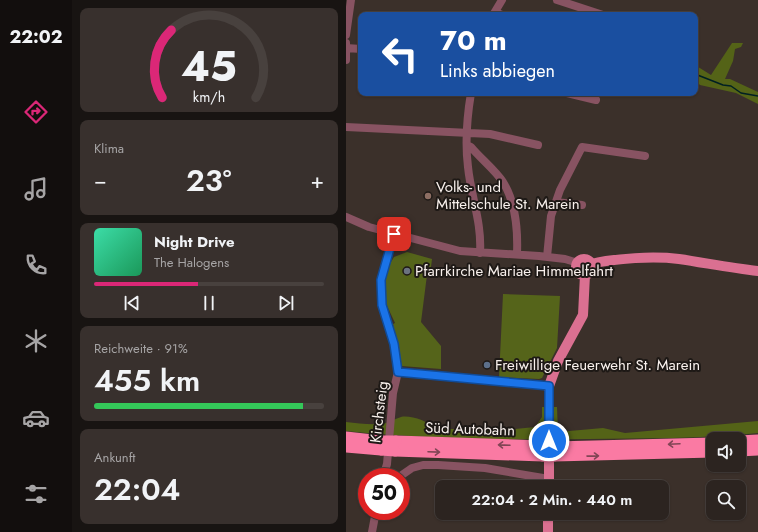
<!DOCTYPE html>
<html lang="de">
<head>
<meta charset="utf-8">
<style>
  :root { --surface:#2c2420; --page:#38302d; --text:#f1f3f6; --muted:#a6a4a5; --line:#48413e; --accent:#db2777 }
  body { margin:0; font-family:Jost,sans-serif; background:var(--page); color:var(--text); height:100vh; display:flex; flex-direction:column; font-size:15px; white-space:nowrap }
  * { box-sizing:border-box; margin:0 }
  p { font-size:13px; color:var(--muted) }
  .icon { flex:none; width:22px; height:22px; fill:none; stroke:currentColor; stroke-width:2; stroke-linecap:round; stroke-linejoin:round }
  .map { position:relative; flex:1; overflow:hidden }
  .details { display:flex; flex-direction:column; gap:8px; padding:8px; background:#181412; width:274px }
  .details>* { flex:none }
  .banner { position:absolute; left:12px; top:12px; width:340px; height:84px; border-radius:8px; box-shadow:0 1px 3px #0004,0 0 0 1px var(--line); background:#1a4fa0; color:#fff; overflow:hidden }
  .tools { position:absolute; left:360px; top:432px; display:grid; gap:8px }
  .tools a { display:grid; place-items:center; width:40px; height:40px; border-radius:8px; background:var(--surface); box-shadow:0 1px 3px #0004,0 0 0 1px var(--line); font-size:20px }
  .speed { position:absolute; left:12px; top:468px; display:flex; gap:8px; font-size:20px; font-weight:700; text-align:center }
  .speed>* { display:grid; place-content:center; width:52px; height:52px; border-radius:50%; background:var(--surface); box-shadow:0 1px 3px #0004,0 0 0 1px var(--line); line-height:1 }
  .speed .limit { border:6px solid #d22; background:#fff; color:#111 }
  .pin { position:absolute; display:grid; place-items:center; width:34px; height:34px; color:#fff; margin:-17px; border-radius:8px; box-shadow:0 2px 6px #0006 }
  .me { position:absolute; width:44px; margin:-22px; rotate:0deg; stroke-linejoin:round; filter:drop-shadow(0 0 3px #0008) }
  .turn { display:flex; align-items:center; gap:14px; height:84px; padding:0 16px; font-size:18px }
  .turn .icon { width:52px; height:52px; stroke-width:2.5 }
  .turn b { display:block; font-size:28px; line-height:34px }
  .big { font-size:30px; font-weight:600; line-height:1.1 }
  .details .widget { flex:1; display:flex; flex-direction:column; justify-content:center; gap:6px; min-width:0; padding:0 14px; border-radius:8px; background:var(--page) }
  .details .dial { align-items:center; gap:0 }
  .dial svg { height:104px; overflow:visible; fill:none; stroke:var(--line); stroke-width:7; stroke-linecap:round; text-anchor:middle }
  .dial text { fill:var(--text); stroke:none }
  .song { display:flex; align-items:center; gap:12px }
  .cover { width:48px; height:48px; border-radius:6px; background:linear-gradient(135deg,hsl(160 70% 55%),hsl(150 70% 35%)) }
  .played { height:4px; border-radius:2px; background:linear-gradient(90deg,var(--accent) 45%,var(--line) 45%) }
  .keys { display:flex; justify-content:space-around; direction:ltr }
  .heat { display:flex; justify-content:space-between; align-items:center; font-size:22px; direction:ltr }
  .charge { height:6px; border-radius:3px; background:linear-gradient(90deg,#34c759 91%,var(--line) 0) }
  .trip { position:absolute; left:89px; top:480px; width:234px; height:40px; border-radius:8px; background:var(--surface); box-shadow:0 1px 3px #0004,0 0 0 1px var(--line); font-weight:600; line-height:40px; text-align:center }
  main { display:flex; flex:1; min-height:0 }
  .menu { display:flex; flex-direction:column; width:72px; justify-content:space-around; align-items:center; background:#120e0d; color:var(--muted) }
  .menu .icon { width:28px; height:28px }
  .menu .on { color:var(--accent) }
  .menu b { font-size:18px; color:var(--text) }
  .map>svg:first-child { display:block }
  .green { fill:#55641a }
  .forest { fill:#546317 }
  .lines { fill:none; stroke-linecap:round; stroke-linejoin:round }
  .stream { stroke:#002023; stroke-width:1.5 }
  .minor { stroke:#885362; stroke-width:8 }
  .major { stroke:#da7091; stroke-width:10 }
  .highway { stroke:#fa7aa3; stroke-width:11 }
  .highway-bridge { stroke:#fa7aa3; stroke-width:11 }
  .oneway { stroke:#814555 }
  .route-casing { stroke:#114b97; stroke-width:10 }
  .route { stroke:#1a73e8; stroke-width:7 }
  .education-dot { fill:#8d6e63; stroke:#1e1916; stroke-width:1.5 }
  .worship-dot { fill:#6b7280; stroke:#1e1916; stroke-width:1.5 }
  .service-dot { fill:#5c6f8a; stroke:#1e1916; stroke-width:1.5 }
  .labels { text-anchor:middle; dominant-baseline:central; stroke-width:4; stroke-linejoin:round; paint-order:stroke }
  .poi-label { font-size:15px; fill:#f9f1ed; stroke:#1e1916; text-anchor:start }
  .street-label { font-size:15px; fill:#f9f1ed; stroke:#1e1916 }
</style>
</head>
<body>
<main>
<nav class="menu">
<b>22:02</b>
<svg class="icon on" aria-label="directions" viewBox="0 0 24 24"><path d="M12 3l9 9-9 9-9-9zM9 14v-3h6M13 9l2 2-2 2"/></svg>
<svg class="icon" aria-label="music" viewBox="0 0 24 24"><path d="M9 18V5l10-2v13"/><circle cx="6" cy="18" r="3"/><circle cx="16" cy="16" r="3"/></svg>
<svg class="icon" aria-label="phone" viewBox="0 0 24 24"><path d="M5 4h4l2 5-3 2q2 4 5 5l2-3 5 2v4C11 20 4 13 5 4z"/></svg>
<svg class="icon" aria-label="climate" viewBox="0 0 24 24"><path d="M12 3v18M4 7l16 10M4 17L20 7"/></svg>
<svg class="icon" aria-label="car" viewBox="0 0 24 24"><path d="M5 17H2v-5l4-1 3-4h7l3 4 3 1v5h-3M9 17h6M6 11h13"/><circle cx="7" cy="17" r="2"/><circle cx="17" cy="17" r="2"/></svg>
<svg class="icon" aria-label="filters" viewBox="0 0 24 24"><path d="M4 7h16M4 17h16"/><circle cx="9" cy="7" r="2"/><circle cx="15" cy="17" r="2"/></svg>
</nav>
<section class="details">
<div class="widget dial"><svg viewBox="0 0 100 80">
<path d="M14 69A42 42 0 1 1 86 69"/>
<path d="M14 69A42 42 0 0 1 21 17" stroke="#db2777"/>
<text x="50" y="56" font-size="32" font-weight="700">45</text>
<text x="50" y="72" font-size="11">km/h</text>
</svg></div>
<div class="widget"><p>Klima</p>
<div class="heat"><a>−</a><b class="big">23°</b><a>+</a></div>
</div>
<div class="widget">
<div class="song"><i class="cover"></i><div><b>Night Drive</b><p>The Halogens</p></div></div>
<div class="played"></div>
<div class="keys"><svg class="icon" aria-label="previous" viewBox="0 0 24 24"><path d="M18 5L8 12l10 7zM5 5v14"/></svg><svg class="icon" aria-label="pause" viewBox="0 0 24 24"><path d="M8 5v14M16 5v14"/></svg><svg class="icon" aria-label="next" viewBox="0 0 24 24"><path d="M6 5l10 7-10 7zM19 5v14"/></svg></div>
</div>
<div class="widget"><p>Reichweite · 91%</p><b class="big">455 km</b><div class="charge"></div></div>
<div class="widget"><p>Ankunft</p><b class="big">22:04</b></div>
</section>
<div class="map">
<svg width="412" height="532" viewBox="0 0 412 532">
  <rect width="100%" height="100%" fill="#3b302a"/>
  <!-- green -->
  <path class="green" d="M61 252 86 259 85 267H82L75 322 95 346V369L55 366 47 324 49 323 36 295 39 272 48 257Z
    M157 294 214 296 211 348 196 378 193 379 153 377Z"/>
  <!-- forest -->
  <path class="forest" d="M386 43H397L395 47 389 49 387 61 379 79H384L412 92V104L390 93 354 85 349 80V65L365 75Z
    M196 407H211L212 432 257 428 279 433 412 421V433C356 439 299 438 242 439 162 440 80 439 0 431V422C11 423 23 425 34 424 41 424 48 419 55 417 64 415 83 421 88 429H169L189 427 196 417Z"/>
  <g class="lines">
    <!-- stream -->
    <path class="stream" d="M349 74 377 85 385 86 395 93 412 96"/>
    <!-- minor -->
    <path class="minor" d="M211 0 257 15
      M149 12 156 15
      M147 15 156 0
      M0 35 5 0
      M0 43V60
      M0 48 15 49
      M125 93C121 117 119 143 122 167 125 197 136 222 134 253
      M221 93 250 100
      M0 127 144 134 192 145
      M121 145 125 147C134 158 149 170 157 182 170 203 172 229 171 254
      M210 202 236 205
      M0 217 23 227 114 251 193 256 219 259 232 263
      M201 257 205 216 214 190 236 147 299 156
      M52 372 203 386
      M37 477 41 464 47 393 52 372 48 344 36 305 35 280 48 234
      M53 477 66 468 77 465H92L139 468 203 479
      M26 532 30 511"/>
    <!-- major -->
    <path class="major" d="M230 267a8 8 0 1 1 16 0a8 8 0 1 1-16 0Z
      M245 264C270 258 308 256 333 259 360 263 385 268 412 271
      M203 487V386L212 361 237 315 239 275
      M202 532V513"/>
    <!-- highway -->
    <path class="highway" d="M0 437 36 441
      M50 441 197 446
      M393 441 412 440
      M0 447 35 450
      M208 447 367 443
      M49 451 197 456
      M393 451 412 450
      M208 456 367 452"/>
    <!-- highway-bridge -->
    <path class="highway-bridge" d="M36 441H50
      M197 446 208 447
      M35 450 49 451
      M197 456H208"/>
  </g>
  <!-- one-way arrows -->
  <defs><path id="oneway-shaft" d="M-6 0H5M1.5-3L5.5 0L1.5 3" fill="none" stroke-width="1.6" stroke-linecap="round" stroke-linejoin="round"/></defs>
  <g class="oneway">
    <use href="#oneway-shaft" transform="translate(328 444) rotate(177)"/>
    <use href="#oneway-shaft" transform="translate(158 445) rotate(-178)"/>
    <use href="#oneway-shaft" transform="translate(88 452) rotate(2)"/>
    <use href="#oneway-shaft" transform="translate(247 456) rotate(-1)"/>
  </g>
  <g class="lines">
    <defs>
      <path id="route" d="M48 234 35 280 36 305 48 344 52 372 203 386V441"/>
    </defs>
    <!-- route casing -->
    <use href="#route" class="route-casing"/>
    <!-- route -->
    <use href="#route" class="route"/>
  </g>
  <!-- markers -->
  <circle class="education-dot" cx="82" cy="196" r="4"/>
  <circle class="worship-dot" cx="61" cy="271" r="4"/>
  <circle class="service-dot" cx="141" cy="365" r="4"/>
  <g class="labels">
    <!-- poi labels -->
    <g class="poi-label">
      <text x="90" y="187">Volks- und<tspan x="90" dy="17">Mittelschule St. Marein</tspan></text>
      <text x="69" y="271">Pfarrkirche Mariae Himmelfahrt</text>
      <text x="149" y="365">Freiwillige Feuerwehr St. Marein</text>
    </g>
    <!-- street labels -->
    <g class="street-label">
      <text transform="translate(33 412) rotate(-83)">Kirchsteig</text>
      <text transform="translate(124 429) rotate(2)">Süd Autobahn</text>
    </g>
  </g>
</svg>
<div class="tools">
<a><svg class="icon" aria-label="sound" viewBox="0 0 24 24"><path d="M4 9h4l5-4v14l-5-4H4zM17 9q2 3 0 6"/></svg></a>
<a><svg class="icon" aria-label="search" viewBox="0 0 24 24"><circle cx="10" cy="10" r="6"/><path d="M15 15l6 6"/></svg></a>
</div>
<div class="speed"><div class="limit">50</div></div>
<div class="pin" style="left:48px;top:234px;background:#d93025"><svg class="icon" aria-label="arrive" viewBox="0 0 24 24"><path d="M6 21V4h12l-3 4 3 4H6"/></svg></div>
<svg class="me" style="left:203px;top:441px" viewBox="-20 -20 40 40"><circle r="17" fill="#1a73e8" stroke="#fff" stroke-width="3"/><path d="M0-11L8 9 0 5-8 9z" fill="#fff"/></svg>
<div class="trip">22:04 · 2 Min. · 440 m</div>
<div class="banner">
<div class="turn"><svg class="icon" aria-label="left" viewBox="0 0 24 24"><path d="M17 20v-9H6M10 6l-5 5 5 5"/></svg><div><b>70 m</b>Links abbiegen</div></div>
</div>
</div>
</main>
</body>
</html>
